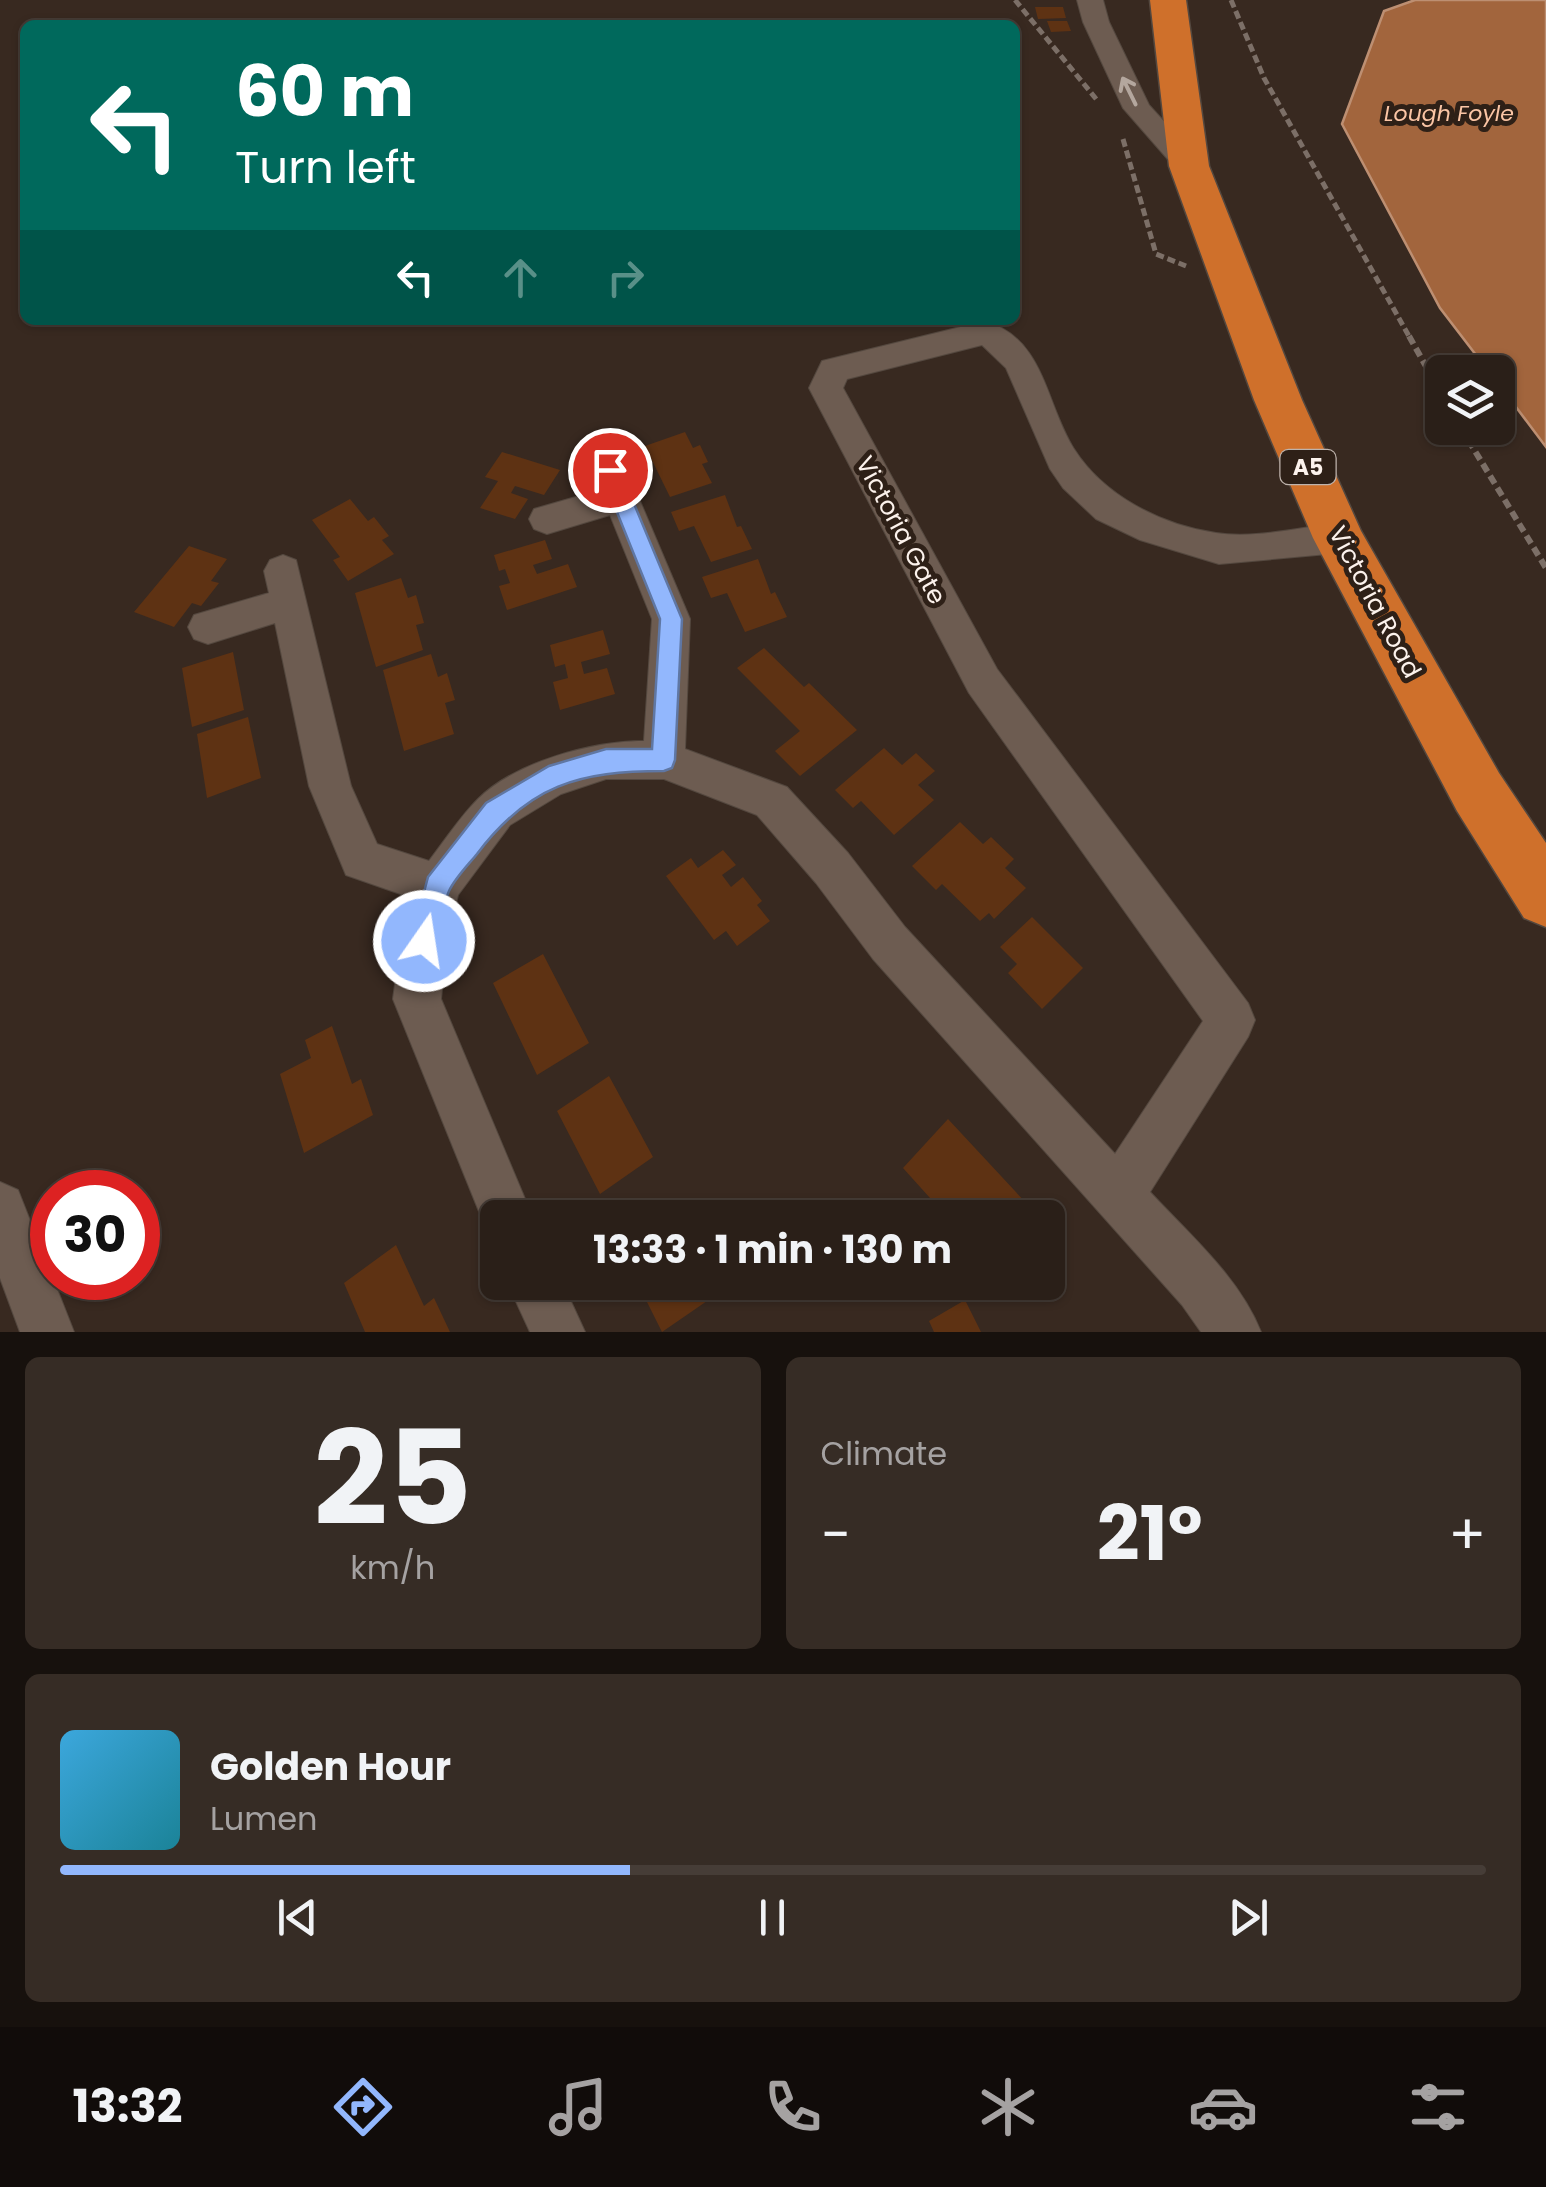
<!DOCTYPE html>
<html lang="en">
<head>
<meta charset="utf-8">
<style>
  :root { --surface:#2a1f18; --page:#362c25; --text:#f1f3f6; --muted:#a5a2a2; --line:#463d37; --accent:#92b7fd }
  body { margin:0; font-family:Poppins,sans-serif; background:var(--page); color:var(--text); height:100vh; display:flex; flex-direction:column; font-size:38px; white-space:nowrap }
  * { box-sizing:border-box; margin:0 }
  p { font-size:32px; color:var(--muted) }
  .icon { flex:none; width:55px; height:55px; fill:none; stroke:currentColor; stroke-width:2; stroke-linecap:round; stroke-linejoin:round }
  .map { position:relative; height:1332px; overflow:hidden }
  .side { display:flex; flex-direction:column; gap:25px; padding:25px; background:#17110d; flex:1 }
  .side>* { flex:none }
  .guide { position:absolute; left:20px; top:20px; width:1000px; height:305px; border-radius:15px; box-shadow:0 2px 8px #0004,0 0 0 2px var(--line); background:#00695c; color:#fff; overflow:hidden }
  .tools { position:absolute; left:1425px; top:355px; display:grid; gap:20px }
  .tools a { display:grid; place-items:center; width:90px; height:90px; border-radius:15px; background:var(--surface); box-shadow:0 2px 8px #0004,0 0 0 2px var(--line); font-size:50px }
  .speed { position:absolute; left:30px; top:1170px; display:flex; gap:20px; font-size:50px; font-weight:700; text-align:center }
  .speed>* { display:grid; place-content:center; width:130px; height:130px; border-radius:50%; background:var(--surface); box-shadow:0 2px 8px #0004,0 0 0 2px var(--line); line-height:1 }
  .speed .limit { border:15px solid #d22; background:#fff; color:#111 }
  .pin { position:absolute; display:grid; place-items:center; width:85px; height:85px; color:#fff; margin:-42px; border:5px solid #fff; border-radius:50%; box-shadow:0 2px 10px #0007 }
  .me { position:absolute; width:110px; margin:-55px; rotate:13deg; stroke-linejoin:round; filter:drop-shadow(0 0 8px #0008) }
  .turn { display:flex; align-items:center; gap:35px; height:210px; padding:0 50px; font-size:45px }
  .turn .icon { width:130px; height:130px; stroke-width:2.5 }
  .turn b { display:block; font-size:70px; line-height:85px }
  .lanes { display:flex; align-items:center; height:95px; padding:0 50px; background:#0003; justify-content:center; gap:50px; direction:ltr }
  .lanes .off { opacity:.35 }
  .big { font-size:75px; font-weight:700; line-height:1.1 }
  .side .widget { flex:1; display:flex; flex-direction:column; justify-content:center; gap:15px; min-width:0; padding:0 35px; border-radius:15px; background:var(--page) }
  .side .dial { align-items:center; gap:0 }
  .dial b { font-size:130px; line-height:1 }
  .song { display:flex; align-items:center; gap:30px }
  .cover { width:120px; height:120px; border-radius:15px; background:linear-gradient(135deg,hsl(200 70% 55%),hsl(190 70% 35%)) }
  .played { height:10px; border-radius:5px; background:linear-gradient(90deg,var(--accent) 40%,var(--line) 40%) }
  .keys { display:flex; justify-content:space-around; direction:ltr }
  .heat { display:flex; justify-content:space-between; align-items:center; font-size:55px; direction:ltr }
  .side .tiles { flex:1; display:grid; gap:25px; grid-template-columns:1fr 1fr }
  .widget:last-child { grid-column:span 2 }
  .trip { position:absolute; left:480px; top:1200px; width:585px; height:100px; border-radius:15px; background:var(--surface); box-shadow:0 2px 8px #0004,0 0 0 2px var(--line); font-weight:700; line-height:100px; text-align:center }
  .dock { display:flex; height:160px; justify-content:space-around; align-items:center; background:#110c0a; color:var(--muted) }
  .dock .icon { width:70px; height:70px }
  .dock .on { color:var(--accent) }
  .dock b { font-size:45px; color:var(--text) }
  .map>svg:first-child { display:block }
  .water { fill:#a2653d; stroke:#bd8f72; stroke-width:2.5 }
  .building { fill:#5e3213 }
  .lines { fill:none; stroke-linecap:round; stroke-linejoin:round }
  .street-casing { stroke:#54483f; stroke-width:2 }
  .highway-casing { stroke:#54483f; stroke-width:3 }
  .path-far1 { stroke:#7c6f67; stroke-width:5; stroke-dasharray:8 4; stroke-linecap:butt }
  .path { stroke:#7c6f67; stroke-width:6; stroke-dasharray:9 5; stroke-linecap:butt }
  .street { fill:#6d5c51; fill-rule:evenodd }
  .highway { fill:#cf702b; fill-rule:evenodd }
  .oneway { stroke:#b4a79e }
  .route { fill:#92b7fd; stroke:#5f77a4; stroke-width:2.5 }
  .labels { text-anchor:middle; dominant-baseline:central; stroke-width:10; stroke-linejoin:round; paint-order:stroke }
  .far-water-label { font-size:22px; font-style:italic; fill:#fbc5a5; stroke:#2e2017 }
  .shield { fill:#2e2017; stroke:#beb3ac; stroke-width:2.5 }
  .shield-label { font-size:22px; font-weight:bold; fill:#fcf2ec }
  .street-label { font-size:25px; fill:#fcf2ec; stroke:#2e2017 }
</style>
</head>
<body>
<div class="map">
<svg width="1546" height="1332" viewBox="0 0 1546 1332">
  <rect width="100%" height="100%" fill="#382920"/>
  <!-- water -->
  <path class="water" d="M1415 0H1546V447L1498 383V372H1489L1440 308 1342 124 1384 11Z"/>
  <!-- building -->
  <path class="building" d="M1035 7H1063L1066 18 1038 19Z
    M1047 21H1067L1071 31 1051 32Z
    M685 432 693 448 700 445 708 462 702 464 712 483 670 497 645 446Z
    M502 452 560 470 544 495 515 486 511 493 528 499 515 519 480 508 498 481 485 477Z
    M725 495 737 527 741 526 752 549 711 562 694 526 679 531 671 512Z
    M350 499 368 521 374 517 389 536 382 540 394 554 348 581 333 560 340 557 312 520Z
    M545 540 552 559 533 565 537 574 568 564 577 587 507 610 499 586 510 583 505 569 499 571 494 555Z
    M189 546 227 559 211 581 219 583 201 606 192 603 174 627 134 612Z
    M758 559 771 594 775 592 787 617 745 632 727 593 711 598 702 577Z
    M401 578 408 598 416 595 424 623 416 625 423 650 376 667 355 593Z
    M603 630 610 654 581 662 584 674 607 668 615 694 560 710 553 682 568 678 565 664 555 667 550 645Z
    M764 648 804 687 809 683 857 730 800 776 775 751 800 731 737 668Z
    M233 652 244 710 192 727 182 668Z
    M431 654 438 677 447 673 455 700 445 703 454 734 404 751 383 670Z
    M248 717 261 778 207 798 197 734Z
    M884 748 902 765 916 753 935 771 918 785 934 800 894 835 861 801 853 808 835 790Z
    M960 822 983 844 991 837 1014 859 1005 868 1026 888 994 919 989 913 980 921 942 884 936 890 912 866Z
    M723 850 736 865 722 875 731 887 743 877 762 901 757 905 770 921 737 946 726 931 714 940 666 876 691 858 698 868Z
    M1032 917 1083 968 1042 1009 1008 973 1017 964 1000 947Z
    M543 954 589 1043 537 1075 493 983Z
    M332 1026 352 1084 361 1079 373 1115 304 1153 280 1074 311 1058 305 1040Z
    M609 1076 653 1157 600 1194 557 1111Z
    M948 1119 1040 1218H930L939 1208 903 1168Z
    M674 1198 685 1218H646Z
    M396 1245 424 1306 434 1298 450 1332H365L344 1283Z
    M637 1282H720L723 1290 662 1332Z
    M965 1300 981 1332H934L929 1321Z"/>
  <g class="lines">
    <defs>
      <path id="street" d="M1077 0H1103L1109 22 1149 105 1199 160 1204 166 1199 172H1179L1123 108 1083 22Z
        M985 321C1045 339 1045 403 1074 449 1104 496 1161 525 1216 533 1256 539 1300 527 1339 523L1352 527 1358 538 1352 549 1339 553 1219 564 1140 540 1096 519 1063 488 1050 469 1006 368 982 345 847 379 843 388 997 669 1248 1003 1255 1020 1248 1037 1150 1192C1190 1235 1239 1277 1261 1332H1201L1182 1305 873 959 816 883 757 815 664 779H606L561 794 510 825 458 895 447 941 441 999 533 1218H498V1240L489 1236 393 999 401 941 412 898 346 875 309 786 275 623 208 644 194 639 188 627 194 615 269 593 264 571 270 560 283 555 296 560 351 786 377 844 429 861C445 840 460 817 478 799 515 762 593 741 644 741L652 619 610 515 547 534 534 529 529 519 534 509 600 490 592 471 597 461 610 457 623 461 690 619 685 749 787 787 848 853 905 927 1115 1154 1203 1021 969 693 809 388 822 361Z
        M0 1182 18 1190 74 1332H20L0 1278Z
        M507 1282H562L585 1332H530Z"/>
      <path id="highway" d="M1150 0H1186L1209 166 1302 400 1361 531 1499 773 1546 843V927L1524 918 1457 811 1313 538 1254 400 1169 166Z"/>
    </defs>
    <!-- street casing -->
    <use href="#street" class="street-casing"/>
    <!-- highway casing -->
    <use href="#highway" class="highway-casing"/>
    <!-- path-far1 -->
    <path class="path-far1" d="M1015 0 1097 100
      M1231 0 1264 78 1410 338
      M1123 139 1156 254 1186 266"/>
    <!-- path -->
    <path class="path" d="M1409 336 1442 395
      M1461 428 1546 568"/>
    <!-- street -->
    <use href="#street" class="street"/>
    <!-- highway -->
    <use href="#highway" class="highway"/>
  </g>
  <!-- one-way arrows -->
  <defs><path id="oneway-shaft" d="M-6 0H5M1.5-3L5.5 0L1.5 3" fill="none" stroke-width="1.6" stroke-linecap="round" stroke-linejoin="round" transform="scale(2.5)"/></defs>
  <use class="oneway" href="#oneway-shaft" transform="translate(1129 91) rotate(-116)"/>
  <!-- route -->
  <path class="route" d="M610 463 620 470 682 619 675 760 672 768 664 771C579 771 529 785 477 854 468 865 455 878 449 891 441 909 441 932 434 950L424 954 415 950 411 941 428 877 486 803 549 766 606 749H652L660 619 600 470Z"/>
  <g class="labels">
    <!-- far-water labels -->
    <g class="far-water-label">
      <text x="1449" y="113">Lough Foyle</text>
    </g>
    <!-- shield labels -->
    <rect class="shield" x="1280.5" y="450" width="55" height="34" rx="8"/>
    <g class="shield-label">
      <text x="1308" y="467">A5</text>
    </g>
    <!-- street labels -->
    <g class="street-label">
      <text transform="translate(901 530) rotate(62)">Victoria Gate</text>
      <text transform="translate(1375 602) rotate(62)">Victoria Road</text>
    </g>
  </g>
</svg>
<div class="tools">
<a><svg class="icon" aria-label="layers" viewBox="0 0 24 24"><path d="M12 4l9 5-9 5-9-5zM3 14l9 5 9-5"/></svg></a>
</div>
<div class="speed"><div class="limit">30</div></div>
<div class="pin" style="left:610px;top:470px;background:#d93025"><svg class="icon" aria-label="arrive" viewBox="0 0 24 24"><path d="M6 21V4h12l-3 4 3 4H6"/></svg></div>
<svg class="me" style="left:424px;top:941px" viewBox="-20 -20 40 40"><circle r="17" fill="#92b7fd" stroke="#fff" stroke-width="3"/><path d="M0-11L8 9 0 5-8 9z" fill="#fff"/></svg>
<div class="trip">13:33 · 1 min · 130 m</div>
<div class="guide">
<div class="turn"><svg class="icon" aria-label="left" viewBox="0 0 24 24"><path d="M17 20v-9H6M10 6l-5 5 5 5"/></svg><div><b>60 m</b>Turn left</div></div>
<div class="lanes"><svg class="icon" aria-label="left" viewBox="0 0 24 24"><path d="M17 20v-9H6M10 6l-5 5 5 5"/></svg><svg class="icon off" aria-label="ahead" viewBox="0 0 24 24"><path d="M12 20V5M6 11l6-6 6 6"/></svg><svg class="icon off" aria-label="right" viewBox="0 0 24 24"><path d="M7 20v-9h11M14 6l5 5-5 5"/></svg></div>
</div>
</div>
<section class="side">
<div class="tiles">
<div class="widget dial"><b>25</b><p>km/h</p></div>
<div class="widget"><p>Climate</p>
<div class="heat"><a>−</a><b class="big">21°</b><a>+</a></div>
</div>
<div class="widget">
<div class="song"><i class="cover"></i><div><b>Golden Hour</b><p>Lumen</p></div></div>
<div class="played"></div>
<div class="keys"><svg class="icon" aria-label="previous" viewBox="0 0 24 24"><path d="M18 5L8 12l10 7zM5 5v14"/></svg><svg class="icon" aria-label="pause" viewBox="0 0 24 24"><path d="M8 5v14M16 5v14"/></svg><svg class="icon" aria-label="next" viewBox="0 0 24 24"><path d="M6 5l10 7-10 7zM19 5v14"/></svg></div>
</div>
</div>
</section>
<nav class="dock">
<b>13:32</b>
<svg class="icon on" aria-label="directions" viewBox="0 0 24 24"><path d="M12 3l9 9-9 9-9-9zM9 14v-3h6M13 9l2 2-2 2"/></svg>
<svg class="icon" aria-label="music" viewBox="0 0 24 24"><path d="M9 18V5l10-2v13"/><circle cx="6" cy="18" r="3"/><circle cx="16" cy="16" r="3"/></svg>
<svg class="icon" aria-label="phone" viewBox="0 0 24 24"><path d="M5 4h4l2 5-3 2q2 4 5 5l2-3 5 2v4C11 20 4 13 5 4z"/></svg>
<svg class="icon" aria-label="climate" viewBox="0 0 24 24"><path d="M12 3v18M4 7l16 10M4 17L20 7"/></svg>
<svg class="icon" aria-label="car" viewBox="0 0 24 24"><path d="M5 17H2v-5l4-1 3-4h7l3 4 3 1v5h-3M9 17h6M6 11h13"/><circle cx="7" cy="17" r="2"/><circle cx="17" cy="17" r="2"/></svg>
<svg class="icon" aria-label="filters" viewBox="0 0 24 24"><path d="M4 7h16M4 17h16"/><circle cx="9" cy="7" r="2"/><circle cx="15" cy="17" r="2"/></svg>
</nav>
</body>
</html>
